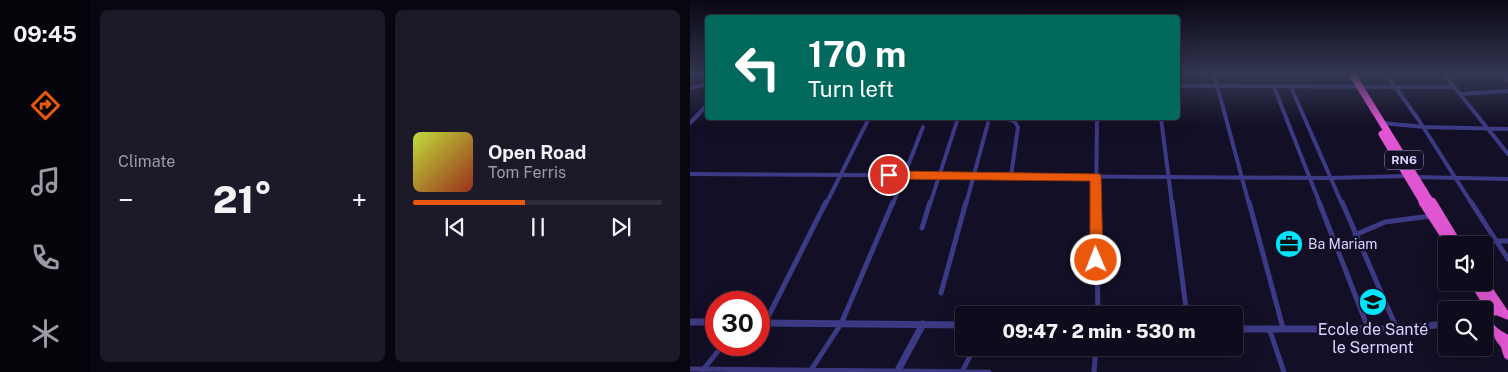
<!DOCTYPE html>
<html lang="en">
<head>
<meta charset="utf-8">
<style>
  :root { --surface:#0e0b1c; --page:#1c1929; --text:#f1f3f6; --muted:#9b9ba3; --line:#2e2b3b; --accent:#ea580c }
  body { margin:0; font-family:"Public Sans",sans-serif; background:var(--page); color:var(--text); height:100vh; display:flex; flex-direction:column; font-size:19px; white-space:nowrap }
  * { box-sizing:border-box; margin:0 }
  p { font-size:16px; color:var(--muted) }
  .icon { flex:none; width:28px; height:28px; fill:none; stroke:currentColor; stroke-width:2; stroke-linecap:round; stroke-linejoin:round }
  .map { position:relative; flex:1; overflow:hidden }
  .side { display:flex; flex-direction:column; gap:10px; padding:10px; background:#08060f; width:600px }
  .side>* { flex:none }
  .top-card { position:absolute; left:15px; top:15px; width:475px; height:105px; border-radius:5px; box-shadow:0 5px 20px #0002,0 0 0 1px var(--line); background:#00695c; color:#fff; overflow:hidden }
  .controls { position:absolute; left:748px; top:236px; display:grid; gap:10px }
  .controls a { display:grid; place-items:center; width:55px; height:55px; border-radius:5px; background:var(--surface); box-shadow:0 5px 20px #0002,0 0 0 1px var(--line); font-size:25px }
  .speed { position:absolute; left:15px; top:291px; display:flex; gap:10px; font-size:25px; font-weight:700; text-align:center }
  .speed>* { display:grid; place-content:center; width:65px; height:65px; border-radius:50%; background:var(--surface); box-shadow:0 5px 20px #0002,0 0 0 1px var(--line); line-height:1 }
  .speed .limit { border:8px solid #d22; background:#fff; color:#111 }
  .pin { position:absolute; display:grid; place-items:center; width:42px; height:42px; color:#fff; margin:-21px; border:2px solid #fff; border-radius:50%; box-shadow:0 1px 5px #0007 }
  .me { position:absolute; width:55px; margin:-28px; rotate:359deg; stroke-linejoin:round; filter:drop-shadow(0 0 4px #0008) }
  .turn { display:flex; align-items:center; gap:18px; height:105px; padding:0 20px; font-size:22px }
  .turn .icon { width:65px; height:65px; stroke-width:2.5 }
  .turn b { display:block; font-size:35px; line-height:42px }
  .big { font-size:38px; font-weight:800; line-height:1.1 }
  .side .tile { flex:1; display:flex; flex-direction:column; justify-content:center; gap:8px; min-width:0; padding:0 18px; border-radius:8px; background:var(--page) }
  .song { display:flex; align-items:center; gap:15px }
  .cover { width:60px; height:60px; border-radius:8px; background:linear-gradient(135deg,hsl(70 70% 55%),hsl(10 70% 35%)) }
  .played { height:5px; border-radius:2px; background:linear-gradient(90deg,var(--accent) 45%,var(--line) 45%) }
  .keys { display:flex; justify-content:space-around; direction:ltr }
  .heat { display:flex; justify-content:space-between; align-items:center; font-size:28px; direction:ltr }
  .side .tiles { flex:1; display:grid; gap:10px; grid-template-columns:repeat(2,1fr) }
  .trip { position:absolute; left:265px; top:306px; width:288px; height:50px; border-radius:5px; background:var(--surface); box-shadow:0 5px 20px #0002,0 0 0 1px var(--line); font-weight:800; line-height:50px; text-align:center }
  main { display:flex; flex:1; min-height:0 }
  .tab-bar { display:flex; flex-direction:column; width:90px; justify-content:space-around; align-items:center; background:#06040b; color:var(--muted) }
  .tab-bar .icon { width:35px; height:35px }
  .tab-bar .on { color:var(--accent) }
  .tab-bar b { font-size:22px; color:var(--text) }
  .map>svg:first-child { display:block }
  .lines { fill:none; stroke-linecap:round; stroke-linejoin:round }
  .minor-far1 { stroke:#3d3a85; stroke-width:4 }
  .minor { stroke:#3d3a85; stroke-width:5 }
  .tertiary { stroke:#3d3a85; stroke-width:7 }
  .trunk-far1 { stroke:#e055d1; stroke-width:7 }
  .trunk { stroke:#e055d1; stroke-width:9 }
  .route { fill:#ea580c; stroke:#983908 }
  .labels { text-anchor:middle; dominant-baseline:central; stroke-width:5; stroke-linejoin:round; paint-order:stroke }
  .shield { fill:#130f26; stroke:#9e99be; stroke-width:1 }
  .shield-label { font-size:12px; font-weight:bold; fill:#d9d4ff }
  .poi-label { font-size:14px; fill:#d9d4ff; stroke:#130f26; text-anchor:start }
  .near-poi-label { font-size:16px; fill:#d9d4ff; stroke:#130f26 }
</style>
</head>
<body>
<main>
<nav class="tab-bar">
<b>09:45</b>
<svg class="icon on" aria-label="directions" viewBox="0 0 24 24"><path d="M12 3l9 9-9 9-9-9zM9 14v-3h6M13 9l2 2-2 2"/></svg>
<svg class="icon" aria-label="music" viewBox="0 0 24 24"><path d="M9 18V5l10-2v13"/><circle cx="6" cy="18" r="3"/><circle cx="16" cy="16" r="3"/></svg>
<svg class="icon" aria-label="phone" viewBox="0 0 24 24"><path d="M5 4h4l2 5-3 2q2 4 5 5l2-3 5 2v4C11 20 4 13 5 4z"/></svg>
<svg class="icon" aria-label="climate" viewBox="0 0 24 24"><path d="M12 3v18M4 7l16 10M4 17L20 7"/></svg>
</nav>
<section class="side">
<div class="tiles">
<div class="tile"><p>Climate</p>
<div class="heat"><a>−</a><b class="big">21°</b><a>+</a></div>
</div>
<div class="tile">
<div class="song"><i class="cover"></i><div><b>Open Road</b><p>Tom Ferris</p></div></div>
<div class="played"></div>
<div class="keys"><svg class="icon" aria-label="previous" viewBox="0 0 24 24"><path d="M18 5L8 12l10 7zM5 5v14"/></svg><svg class="icon" aria-label="pause" viewBox="0 0 24 24"><path d="M8 5v14M16 5v14"/></svg><svg class="icon" aria-label="next" viewBox="0 0 24 24"><path d="M6 5l10 7-10 7zM19 5v14"/></svg></div>
</div>
</div>
</section>
<div class="map">
<svg width="818" height="372" viewBox="0 0 818 372">
  <rect width="100%" height="100%" fill="#130f26"/>
  <g class="lines">
    <!-- minor-far1 -->
    <path class="minor-far1" d="M524 74 559 204
      M696 74 728 119 782 204
      M754 74 818 154
      M812 74 818 80
      M488 86 765 87
      M584 87 630 204
      M601 87 652 204
      M0 88 18 84
      M770 94 818 91
      M315 118 324 121 328 127 321 176
      M471 118 482 204
      M0 123 18 104
      M692 123 735 127 818 129
      M0 174 640 178 716 176
      M726 177 818 179
      M136 204 179 118
      M203 204 233 127
      M240 204 268 118
      M276 204 298 123
      M406 204 407 118"/>
    <!-- minor -->
    <path class="minor" d="M406 202 408 315
      M482 202 497 315
      M559 202 593 328
      M629 202 678 328
      M652 202 707 329
      M781 202 818 259
      M232 228 240 202
      M665 235 695 222 741 216
      M767 241H818
      M251 293 276 202
      M75 323 136 202
      M579 328 594 372
      M0 369 299 372
      M121 370 151 324 203 202
      M12 371 33 345
      M272 372 284 348
      M404 372 406 348"/>
    <!-- tertiary -->
    <path class="tertiary" d="M0 322H26
      M69 323 274 325
      M544 329H707L756 324
      M207 372 233 324"/>
    <!-- trunk-far1 -->
    <path class="trunk-far1" d="M662 74 742 204
      M692 134 734 204"/>
    <!-- trunk -->
    <path class="trunk" d="M733 202 761 245
      M742 202 768 245
      M784 282 795 300 797 311
      M793 282 814 313
      M818 315 808 311H797C795 327 805 333 818 340
      M809 337 815 345 818 355"/>
  </g>
  <!-- sky -->
  <linearGradient id="sky" x2="0" y2="1"><stop stop-color="#0a0815"/><stop offset="0.59" stop-color="#333752"/><stop offset="1" stop-color="#333752" stop-opacity="0"/></linearGradient>
  <rect width="818" height="126" fill="url(#sky)"/>
  <!-- route -->
  <path class="route" d="M199 171 410 174 411 177 413 260 411 264 406 265 402 264 400 260V181L199 179 193 175Z"/>
  <!-- icons -->
  <defs>
    <symbol id="office-disc" viewBox="-11 -11 22 22"><circle r="9.5" fill="#00e5ff" stroke="#130f26"/><path d="M-6-3h4V-5.5h4V-3h4V5H-6ZM-1-4.5V-3h2v-1.5ZM-6 0V1H6V0Z" fill="#111"/></symbol>
    <symbol id="school-disc" viewBox="-11 -11 22 22"><circle r="9.5" fill="#00e5ff" stroke="#130f26"/><path d="M0-5L7-2L0 1L-7-2ZM-4 1L0 2.5L4 1V4Q0 6-4 4Z" fill="#111"/></symbol>
  </defs>
  <g fill-rule="evenodd">
    <use href="#office-disc" x="583" y="228" width="32" height="32"/>
    <use href="#school-disc" x="667" y="286" width="32" height="32"/>
  </g>
  <g class="labels">
    <!-- shield labels -->
    <rect class="shield" x="695" y="150.5" width="38" height="19" rx="4"/>
    <g class="shield-label">
      <text x="714" y="160">RN6</text>
    </g>
    <!-- poi labels -->
    <g class="poi-label">
      <text x="618" y="244">Ba Mariam</text>
    </g>
    <!-- near-poi labels -->
    <g class="near-poi-label">
      <text x="683" y="329">Ecole de Santé<tspan x="683" dy="18">le Serment</tspan></text>
    </g>
  </g>
</svg>
<div class="controls">
<a><svg class="icon" aria-label="sound" viewBox="0 0 24 24"><path d="M4 9h4l5-4v14l-5-4H4zM17 9q2 3 0 6"/></svg></a>
<a><svg class="icon" aria-label="search" viewBox="0 0 24 24"><circle cx="10" cy="10" r="6"/><path d="M15 15l6 6"/></svg></a>
</div>
<div class="speed"><div class="limit">30</div></div>
<div class="pin" style="left:199px;top:175px;background:#d93025"><svg class="icon" aria-label="arrive" viewBox="0 0 24 24"><path d="M6 21V4h12l-3 4 3 4H6"/></svg></div>
<svg class="me" style="left:406px;top:260px" viewBox="-20 -20 40 40"><circle r="17" fill="#ea580c" stroke="#fff" stroke-width="3"/><path d="M0-11L8 9 0 5-8 9z" fill="#fff"/></svg>
<div class="trip">09:47 · 2 min · 530 m</div>
<div class="top-card">
<div class="turn"><svg class="icon" aria-label="left" viewBox="0 0 24 24"><path d="M17 20v-9H6M10 6l-5 5 5 5"/></svg><div><b>170 m</b>Turn left</div></div>
</div>
</div>
</main>
</body>
</html>
